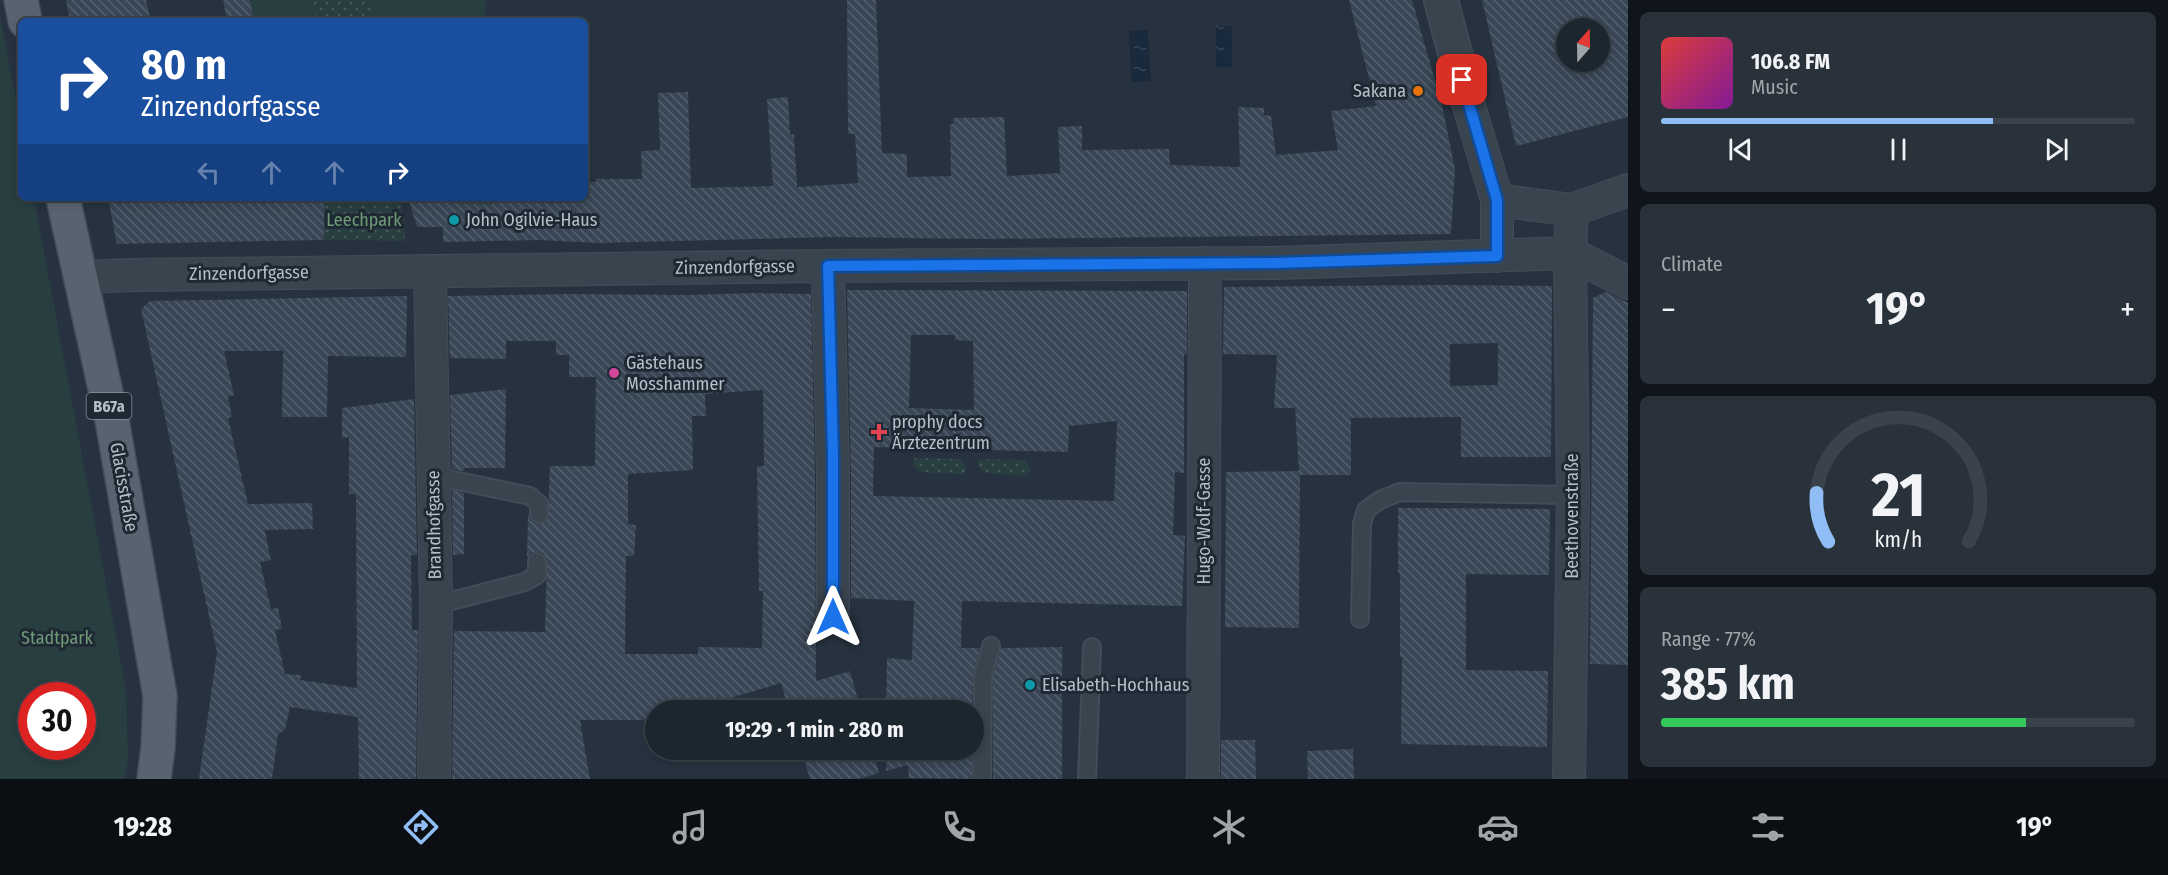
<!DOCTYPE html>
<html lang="en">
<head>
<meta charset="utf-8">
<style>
  :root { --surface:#1c262f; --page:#29323b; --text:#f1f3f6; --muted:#a0a5aa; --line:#3a434b; --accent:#90bdf5 }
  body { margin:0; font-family:"Fira Sans Condensed",sans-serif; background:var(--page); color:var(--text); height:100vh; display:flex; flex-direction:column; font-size:22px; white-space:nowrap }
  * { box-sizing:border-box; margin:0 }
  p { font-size:20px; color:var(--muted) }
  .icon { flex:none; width:33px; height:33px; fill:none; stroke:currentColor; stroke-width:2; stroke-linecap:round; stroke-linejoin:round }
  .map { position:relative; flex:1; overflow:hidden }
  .sheet { display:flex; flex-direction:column; gap:12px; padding:12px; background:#0f151a; width:540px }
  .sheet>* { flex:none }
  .banner { position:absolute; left:18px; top:18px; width:570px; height:183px; border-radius:9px; box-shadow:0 3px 9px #0003,0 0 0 2px var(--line); background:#1a4fa0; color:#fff; overflow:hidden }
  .needle { width:39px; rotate:20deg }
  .tools { position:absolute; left:1556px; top:18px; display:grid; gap:12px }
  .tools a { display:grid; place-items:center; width:54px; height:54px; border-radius:50%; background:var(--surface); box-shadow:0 3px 9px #0003,0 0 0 2px var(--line); font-size:30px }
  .speed { position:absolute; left:18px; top:682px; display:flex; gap:12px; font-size:30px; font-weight:700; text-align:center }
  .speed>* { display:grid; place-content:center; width:78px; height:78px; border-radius:50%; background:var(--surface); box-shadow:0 3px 9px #0003,0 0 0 2px var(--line); line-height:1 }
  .speed .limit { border:9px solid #d22; background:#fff; color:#111 }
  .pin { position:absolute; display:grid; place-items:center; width:51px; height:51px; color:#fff; margin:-26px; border-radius:12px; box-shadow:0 3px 9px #0006 }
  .me { position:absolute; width:66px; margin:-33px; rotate:0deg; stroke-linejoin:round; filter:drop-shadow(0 0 4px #0008) }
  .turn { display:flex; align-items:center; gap:21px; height:126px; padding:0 24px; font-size:27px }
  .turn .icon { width:78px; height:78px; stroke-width:2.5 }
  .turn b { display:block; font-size:42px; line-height:51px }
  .lanes { display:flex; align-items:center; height:57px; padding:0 24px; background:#0003; justify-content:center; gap:30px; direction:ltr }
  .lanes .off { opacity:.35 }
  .big { font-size:45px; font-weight:700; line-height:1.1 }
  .sheet .widget { flex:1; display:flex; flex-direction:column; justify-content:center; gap:9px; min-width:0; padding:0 21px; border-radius:9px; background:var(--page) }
  .sheet .dial { align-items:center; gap:0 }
  .dial svg { height:156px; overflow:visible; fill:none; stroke:var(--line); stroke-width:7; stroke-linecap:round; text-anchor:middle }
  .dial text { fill:var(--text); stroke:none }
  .song { display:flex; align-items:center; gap:18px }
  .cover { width:72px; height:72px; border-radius:9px; background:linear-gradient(135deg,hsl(0 70% 55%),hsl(290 70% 35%)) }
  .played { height:6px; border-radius:3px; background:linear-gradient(90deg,var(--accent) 70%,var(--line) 70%) }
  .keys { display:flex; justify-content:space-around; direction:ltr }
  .heat { display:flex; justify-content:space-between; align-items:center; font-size:33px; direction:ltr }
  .charge { height:9px; border-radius:4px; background:linear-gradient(90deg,#34c759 77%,var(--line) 0) }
  .trip { position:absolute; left:645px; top:700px; width:339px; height:60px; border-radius:30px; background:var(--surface); box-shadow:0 3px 9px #0003,0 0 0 2px var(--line); font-weight:700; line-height:60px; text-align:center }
  .dock { display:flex; height:96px; justify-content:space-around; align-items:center; background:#0b0f13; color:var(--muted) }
  .dock .icon { width:42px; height:42px }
  .dock .current { color:var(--accent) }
  .dock b { font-size:27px; color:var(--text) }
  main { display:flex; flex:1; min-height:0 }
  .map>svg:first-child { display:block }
  .park { fill:#283e40; fill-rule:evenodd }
  .garden { fill:url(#garden-dots) }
  .water { fill:url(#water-ripples) }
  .building { fill:url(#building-back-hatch); fill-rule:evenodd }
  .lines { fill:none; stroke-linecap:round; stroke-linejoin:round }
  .service-casing { stroke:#434d58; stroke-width:20 }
  .minor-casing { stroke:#434d58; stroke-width:34 }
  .tertiary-casing { stroke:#434d58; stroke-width:36 }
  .primary-casing { stroke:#434d58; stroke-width:36 }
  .service { stroke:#3a444f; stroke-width:16 }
  .minor { stroke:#3a444f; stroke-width:32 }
  .tertiary { stroke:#3a444f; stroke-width:33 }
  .primary { stroke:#58636f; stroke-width:33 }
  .route-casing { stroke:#114b97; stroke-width:15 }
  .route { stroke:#1a73e8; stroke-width:10 }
  .food-dot { fill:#e8710a; stroke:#1f2934; stroke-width:2 }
  .culture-dot { fill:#0f9aa8; stroke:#1f2934; stroke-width:2 }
  .hotel-dot { fill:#d1479c; stroke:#1f2934; stroke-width:2 }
  .health-dot { fill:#e0444e; stroke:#1f2934; stroke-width:2 }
  .labels { text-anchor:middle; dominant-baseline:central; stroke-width:6; stroke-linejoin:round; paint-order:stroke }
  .shield { fill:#1f2934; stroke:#89929c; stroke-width:1.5 }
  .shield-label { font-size:16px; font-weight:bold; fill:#b6bfc9 }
  .poi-label { font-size:18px; fill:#b6bfc9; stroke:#1f2934; text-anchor:start }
  .park-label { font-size:18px; fill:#6e9a76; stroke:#1f2934 }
  .street-label { font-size:18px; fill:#b6bfc9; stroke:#1f2934 }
</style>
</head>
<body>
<main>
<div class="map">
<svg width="1628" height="779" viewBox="0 0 1628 779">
  <defs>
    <pattern id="garden-dots" width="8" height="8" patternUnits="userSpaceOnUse" patternTransform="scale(1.5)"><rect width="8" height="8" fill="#283e40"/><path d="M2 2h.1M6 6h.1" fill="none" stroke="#45585a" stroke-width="1.8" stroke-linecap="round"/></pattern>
    <pattern id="water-ripples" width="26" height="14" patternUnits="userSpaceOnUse" patternTransform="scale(1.5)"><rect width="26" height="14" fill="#192a3d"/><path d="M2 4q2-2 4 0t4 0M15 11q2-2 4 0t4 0" fill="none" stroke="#384758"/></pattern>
    <pattern id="building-back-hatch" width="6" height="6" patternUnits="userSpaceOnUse" patternTransform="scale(1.5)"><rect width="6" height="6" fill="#384655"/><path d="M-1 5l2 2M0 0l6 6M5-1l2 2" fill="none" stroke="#535f6c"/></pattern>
  </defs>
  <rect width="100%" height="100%" fill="#26323f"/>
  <!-- park -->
  <path class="park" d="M250 0H485L486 21H254Z
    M0 14 21 127V198H34L126 690 128 759 125 779H0ZM32 696H82V747H32Z
    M449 198H492V207L451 203Z"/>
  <!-- garden -->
  <path class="garden" d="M312 0H370L373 18 353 21H317Z
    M324 198H399L404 220 405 241 324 240Z
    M915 458 961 459 967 469 963 474 929 473 919 471 913 465Z
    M979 459 1025 460 1031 470 1027 476 994 474 984 472 977 467Z"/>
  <!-- water -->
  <path class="water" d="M1216 26H1232V67L1216 68Z
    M1148 30 1151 81 1131 82 1129 31Z"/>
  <!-- building -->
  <path class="building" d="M66 0H146L151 21H70Z
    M223 0H250L254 21H227Z
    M847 0H876L882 153 907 154V177L951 176 950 124H953L954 118 1004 117 1007 176 1060 173 1058 127 1082 126V150L1169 149 1170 165 1240 167 1238 107 1264 108V115L1271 116 1276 155 1338 150 1331 111 1376 106 1349 0H1412L1442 105 1455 169 1451 234 982 239 830 237 598 243 539 240 443 242V227H417L408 198H449L451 203 492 204V198H585V182H596V179H642L641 151 660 150 658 93 688 92 691 188 773 186 767 99 788 97 790 135 794 134 797 187 858 183 855 134H848Z
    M1482 0H1628V117L1516 146ZM1566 28H1599V62H1566Z
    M108 198H324V240L117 244Z
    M1440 285 1552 286 1551 457H1461V417L1351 418V475H1300L1299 628 1225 627 1226 472 1299 471 1295 408H1274L1277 355 1223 354 1224 287ZM1498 343V385L1450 386V344Z
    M847 290 1187 291V354H1184V473L1175 472 1173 535 1185 536 1182 606 962 601 961 648H980L973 676 972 711H886L887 658 912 660 914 601 851 598V476ZM911 335H955V340L973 341 974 410 909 408ZM1117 421 1114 501 873 496 874 447 1068 452 1069 426Z
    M1606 292 1628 303V665L1590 664 1593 298Z
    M753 293 811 294 815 476 816 681 850 671 861 711H789L781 683 698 708V711H656V720H580L590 779H452L454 631 545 632 547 561 543 553 538 552 531 553 527 558 528 513 530 520 534 523H544L548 519 550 466H595L596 377H569V355H556V341H506V359L450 358 448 296 567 294 690 295ZM763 390 764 466H757L759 591H763L762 648 698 647V654H625L626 556H634L636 525 628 524V474L693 470 692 416H706L705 394Z
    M407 296 406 357 328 356 327 417H282L283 351H224L234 395 228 397 232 417 228 418 248 504 312 503 313 529 265 530 271 560 260 562 271 609 278 608 282 629 275 630 285 674 301 675 300 680 357 688 356 494H349V437L342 438V408L414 399 417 555H411L412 630H418L416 779H359L358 717 290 707 285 730 278 734 272 779H199L217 652 141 309 150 301Z
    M506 389 505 468H464V471L452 469 450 395Z
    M452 490 464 493V554L453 555Z
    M1398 508 1550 509 1549 575 1466 574V670L1548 671 1547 747 1401 744 1402 657H1400V573H1398Z
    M1062 647V779H993V677L1001 648Z
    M1221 740H1255L1256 779H1221Z
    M1353 749 1354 779H1308L1307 751Z
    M801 750H873L879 773 858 779H810Z
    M886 750H972V779L909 778 908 765 886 771Z"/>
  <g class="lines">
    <defs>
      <path id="service" d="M434 476 530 496 539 504V514
        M436 605 525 582 537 575V562
        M1360 619 1362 524 1366 510 1380 500 1400 492 1573 495
        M982 779 983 676 991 646
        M1087 779 1092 647"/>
      <path id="minor" d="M1467 99 1497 200V256
        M1497 200 1572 210 1628 190
        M828 266 833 476V617
        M430 271 436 605 434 779
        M80 277 134 275 828 266 1276 263 1570 253 1628 283
        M1203 779 1205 263
        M1569 779 1573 495 1570 253 1572 210"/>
      <path id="tertiary" d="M1441 0 1467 99"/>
      <path id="primary" d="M21 0 25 21
        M63 198 112 420 160 696 158 748 154 779"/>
    </defs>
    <!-- service casing -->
    <use href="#service" class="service-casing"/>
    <!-- minor casing -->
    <use href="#minor" class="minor-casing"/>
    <!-- tertiary casing -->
    <use href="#tertiary" class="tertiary-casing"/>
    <!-- primary casing -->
    <use href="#primary" class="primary-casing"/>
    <!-- service -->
    <use href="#service" class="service"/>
    <!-- minor -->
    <use href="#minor" class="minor"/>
    <!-- tertiary -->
    <use href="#tertiary" class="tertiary"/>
    <!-- primary -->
    <use href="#primary" class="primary"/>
  </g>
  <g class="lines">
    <defs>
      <path id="route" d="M833 617V454L828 266 1276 263 1497 256V200L1462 80"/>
    </defs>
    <!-- route casing -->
    <use href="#route" class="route-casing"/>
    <!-- route -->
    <use href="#route" class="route"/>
  </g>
  <!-- markers -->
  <circle class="food-dot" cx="1418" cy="91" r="6"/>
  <g class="culture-dot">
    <circle cx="454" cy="220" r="6"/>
    <circle cx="1030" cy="685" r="6"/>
  </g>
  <circle class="hotel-dot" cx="614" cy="373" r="6"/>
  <path class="health-dot" d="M876 423h6v6h6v6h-6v6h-6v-6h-6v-6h6z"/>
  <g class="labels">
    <!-- shield labels -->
    <rect class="shield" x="86.5" y="393" width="45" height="26" rx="4.5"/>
    <g class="shield-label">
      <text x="109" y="406">B67a</text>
    </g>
    <!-- poi labels -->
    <g class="poi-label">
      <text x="1406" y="91" text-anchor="end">Sakana</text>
      <text x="466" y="220">John Ogilvie-Haus</text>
      <text x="626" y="363">Gästehaus<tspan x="626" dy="21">Mosshammer</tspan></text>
      <text x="892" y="422">prophy docs<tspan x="892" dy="21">Ärztezentrum</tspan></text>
      <text x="1042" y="685">Elisabeth-Hochhaus</text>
    </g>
    <!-- park labels -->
    <g class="park-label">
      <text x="364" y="220">Leechpark</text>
      <text x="57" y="638">Stadtpark</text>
    </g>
    <!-- street labels -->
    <g class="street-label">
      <text transform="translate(735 267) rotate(-1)">Zinzendorfgasse</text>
      <text transform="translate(249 273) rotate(-1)">Zinzendorfgasse</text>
      <text transform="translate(124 487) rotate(80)">Glacisstraße</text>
      <text transform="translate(1572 516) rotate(-90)">Beethovenstraße</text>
      <text transform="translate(1204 521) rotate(-90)">Hugo-Wolf-Gasse</text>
      <text transform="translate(434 525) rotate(-91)">Brandhofgasse</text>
    </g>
  </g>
</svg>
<div class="tools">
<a><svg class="needle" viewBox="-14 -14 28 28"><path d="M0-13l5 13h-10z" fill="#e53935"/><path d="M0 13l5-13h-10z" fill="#a0a5aa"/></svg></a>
</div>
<div class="speed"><div class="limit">30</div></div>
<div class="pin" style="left:1462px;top:80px;background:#d93025"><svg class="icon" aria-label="arrive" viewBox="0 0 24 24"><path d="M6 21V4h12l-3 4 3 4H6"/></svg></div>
<svg class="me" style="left:833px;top:617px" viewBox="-20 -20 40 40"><path d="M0-17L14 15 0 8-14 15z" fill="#1a73e8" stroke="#fff" stroke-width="4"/></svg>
<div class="trip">19:29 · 1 min · 280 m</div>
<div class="banner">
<div class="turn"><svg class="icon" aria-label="right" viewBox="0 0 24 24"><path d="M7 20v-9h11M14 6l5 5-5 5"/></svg><div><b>80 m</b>Zinzendorfgasse</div></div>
<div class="lanes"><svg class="icon off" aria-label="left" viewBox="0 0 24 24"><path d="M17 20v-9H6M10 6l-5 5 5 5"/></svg><svg class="icon off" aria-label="ahead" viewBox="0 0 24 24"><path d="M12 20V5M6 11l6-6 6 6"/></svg><svg class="icon off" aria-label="ahead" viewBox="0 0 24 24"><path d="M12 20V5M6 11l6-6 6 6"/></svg><svg class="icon" aria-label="right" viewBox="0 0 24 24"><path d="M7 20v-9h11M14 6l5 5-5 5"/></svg></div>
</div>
</div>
<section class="sheet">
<div class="widget">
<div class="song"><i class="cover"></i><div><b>106.8 FM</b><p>Music</p></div></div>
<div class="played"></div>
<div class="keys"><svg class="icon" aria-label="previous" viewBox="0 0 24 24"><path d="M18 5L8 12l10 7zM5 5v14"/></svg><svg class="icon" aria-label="pause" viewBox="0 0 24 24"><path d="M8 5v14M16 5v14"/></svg><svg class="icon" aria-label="next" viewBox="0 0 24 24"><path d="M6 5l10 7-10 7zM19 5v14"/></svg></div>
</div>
<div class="widget"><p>Climate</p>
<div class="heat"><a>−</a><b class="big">19°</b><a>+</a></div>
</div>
<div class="widget dial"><svg viewBox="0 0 100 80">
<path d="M14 69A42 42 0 1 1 86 69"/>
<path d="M14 69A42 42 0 0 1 8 44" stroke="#90bdf5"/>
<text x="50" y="56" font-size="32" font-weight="700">21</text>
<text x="50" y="72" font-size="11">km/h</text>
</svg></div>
<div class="widget"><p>Range · 77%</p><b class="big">385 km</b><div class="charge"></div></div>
</section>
</main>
<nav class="dock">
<b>19:28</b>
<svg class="icon current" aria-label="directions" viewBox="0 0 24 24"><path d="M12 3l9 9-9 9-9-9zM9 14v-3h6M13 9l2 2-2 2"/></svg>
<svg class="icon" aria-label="music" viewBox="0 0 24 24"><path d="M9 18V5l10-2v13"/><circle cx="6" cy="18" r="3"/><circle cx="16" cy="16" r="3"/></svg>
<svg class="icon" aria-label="phone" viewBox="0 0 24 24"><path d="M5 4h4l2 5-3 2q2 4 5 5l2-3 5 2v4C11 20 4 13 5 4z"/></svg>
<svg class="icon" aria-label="climate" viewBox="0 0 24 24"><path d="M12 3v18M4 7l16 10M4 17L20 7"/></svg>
<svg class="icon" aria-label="car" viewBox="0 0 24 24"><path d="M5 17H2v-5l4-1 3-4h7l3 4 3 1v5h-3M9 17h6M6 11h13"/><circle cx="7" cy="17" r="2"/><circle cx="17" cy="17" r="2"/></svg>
<svg class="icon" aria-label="filters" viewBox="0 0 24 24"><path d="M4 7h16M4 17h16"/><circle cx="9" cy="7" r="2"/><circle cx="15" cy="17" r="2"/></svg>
<b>19°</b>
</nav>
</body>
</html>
